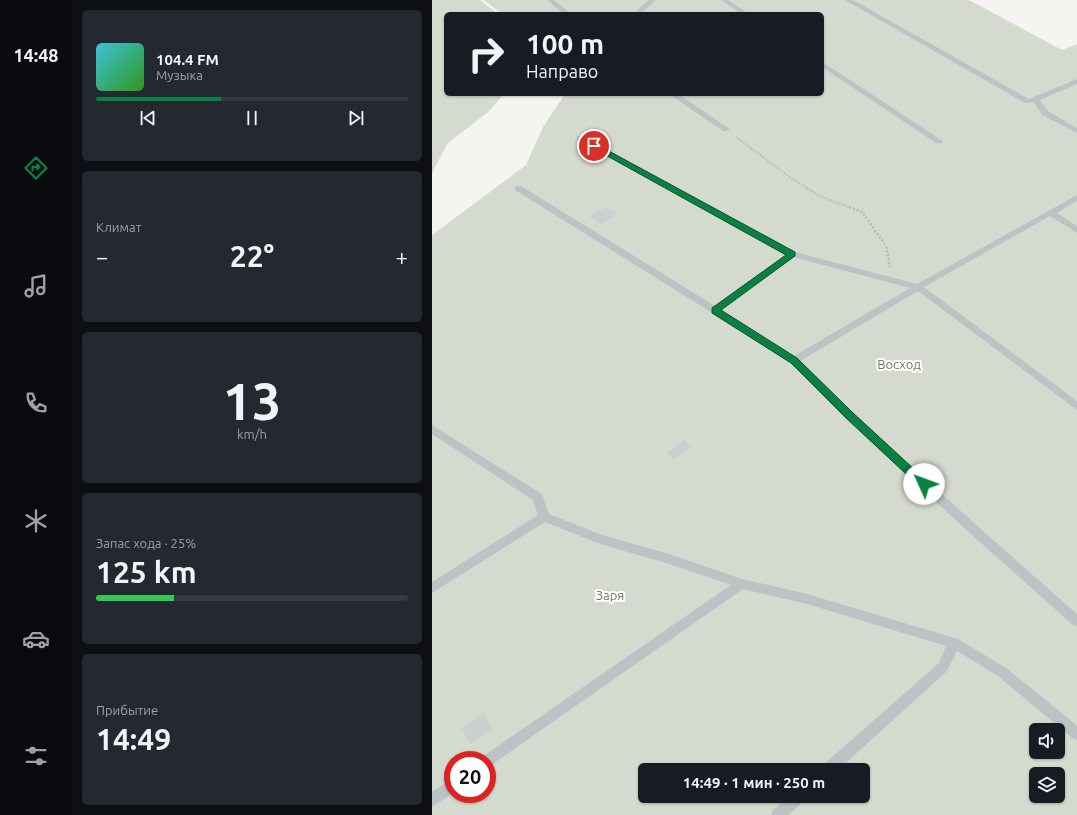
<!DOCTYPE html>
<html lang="ru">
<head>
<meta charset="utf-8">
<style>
  :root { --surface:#171b24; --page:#242831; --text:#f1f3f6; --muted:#9ea1a6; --line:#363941; --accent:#0b8043 }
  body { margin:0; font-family:Ubuntu,sans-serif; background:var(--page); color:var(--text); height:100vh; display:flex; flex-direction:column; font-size:15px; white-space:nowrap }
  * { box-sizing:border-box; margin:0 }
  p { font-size:13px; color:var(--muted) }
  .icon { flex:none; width:22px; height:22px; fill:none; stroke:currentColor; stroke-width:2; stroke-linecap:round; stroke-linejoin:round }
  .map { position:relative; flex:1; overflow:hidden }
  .panel { display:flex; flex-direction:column; gap:10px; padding:10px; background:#0d0f14; width:360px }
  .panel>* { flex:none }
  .hud { position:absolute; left:12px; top:12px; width:380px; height:84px; border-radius:6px; box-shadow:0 1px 3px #0004; background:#171b24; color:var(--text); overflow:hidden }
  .buttons { position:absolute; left:597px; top:723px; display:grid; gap:8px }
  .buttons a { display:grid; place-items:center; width:36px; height:36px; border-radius:6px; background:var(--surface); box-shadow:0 1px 3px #0004; font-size:20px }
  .speed { position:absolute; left:12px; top:751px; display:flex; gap:8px; font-size:20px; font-weight:700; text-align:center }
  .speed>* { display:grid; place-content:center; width:52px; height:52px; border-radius:50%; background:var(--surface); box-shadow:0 1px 3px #0004; line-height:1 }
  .speed .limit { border:6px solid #d22; background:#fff; color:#111 }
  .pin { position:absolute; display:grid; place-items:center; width:34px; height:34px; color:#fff; margin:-17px; border:2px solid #fff; border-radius:50%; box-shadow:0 1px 4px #0007 }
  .me { position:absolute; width:44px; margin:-22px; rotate:313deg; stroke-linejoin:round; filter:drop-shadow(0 0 3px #0008) }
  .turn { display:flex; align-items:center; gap:14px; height:84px; padding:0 16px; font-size:18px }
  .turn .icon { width:52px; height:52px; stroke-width:2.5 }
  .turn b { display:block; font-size:28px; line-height:34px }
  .big { font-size:30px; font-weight:700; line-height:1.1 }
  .panel .card { flex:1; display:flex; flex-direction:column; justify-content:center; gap:6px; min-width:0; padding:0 14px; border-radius:6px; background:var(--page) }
  .panel .dial { align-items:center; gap:0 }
  .dial b { font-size:52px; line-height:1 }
  .song { display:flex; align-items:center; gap:12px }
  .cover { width:48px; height:48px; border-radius:6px; background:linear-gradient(135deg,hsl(190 70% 55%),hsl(110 70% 35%)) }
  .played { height:4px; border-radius:2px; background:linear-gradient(90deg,var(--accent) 40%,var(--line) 40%) }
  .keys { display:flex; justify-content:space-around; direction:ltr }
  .heat { display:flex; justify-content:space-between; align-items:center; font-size:22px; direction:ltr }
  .charge { height:6px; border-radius:3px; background:linear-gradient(90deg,#34c759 25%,var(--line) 0) }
  .trip { position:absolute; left:206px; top:763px; width:232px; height:40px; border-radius:6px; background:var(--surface); box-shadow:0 1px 3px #0004; font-weight:700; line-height:40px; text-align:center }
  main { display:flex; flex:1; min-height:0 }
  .menu { display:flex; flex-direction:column; width:72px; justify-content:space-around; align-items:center; background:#090b0e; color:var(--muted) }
  .menu .icon { width:28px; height:28px }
  .menu .selected { color:var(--accent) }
  .menu b { font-size:18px; color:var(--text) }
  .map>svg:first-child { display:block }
  .green { fill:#d5dacf; fill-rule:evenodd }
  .building { fill:#cccfd0 }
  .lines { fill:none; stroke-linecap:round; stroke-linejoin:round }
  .path-far1 { stroke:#b6bbbc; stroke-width:2; stroke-dasharray:1.5 1.5; stroke-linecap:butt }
  .path { stroke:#b6bbbc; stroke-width:2.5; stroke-dasharray:2 2; stroke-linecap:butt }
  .service { fill:#bcc3c5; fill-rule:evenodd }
  .route { fill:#0b8043; stroke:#07532c }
  .labels { text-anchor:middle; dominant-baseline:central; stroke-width:4; stroke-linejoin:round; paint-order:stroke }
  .park-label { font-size:13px; fill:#6b7961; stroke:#fff }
</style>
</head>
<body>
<main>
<nav class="menu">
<b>14:48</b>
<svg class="icon selected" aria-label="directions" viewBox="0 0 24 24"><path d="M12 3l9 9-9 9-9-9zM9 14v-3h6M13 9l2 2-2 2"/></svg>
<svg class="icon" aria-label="music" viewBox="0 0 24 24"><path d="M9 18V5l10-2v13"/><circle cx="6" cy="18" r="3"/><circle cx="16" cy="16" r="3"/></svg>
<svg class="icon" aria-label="phone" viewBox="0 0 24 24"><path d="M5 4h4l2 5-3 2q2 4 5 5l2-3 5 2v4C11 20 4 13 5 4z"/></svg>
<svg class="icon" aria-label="climate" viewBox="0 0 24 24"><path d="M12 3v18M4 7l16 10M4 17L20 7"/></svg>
<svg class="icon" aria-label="car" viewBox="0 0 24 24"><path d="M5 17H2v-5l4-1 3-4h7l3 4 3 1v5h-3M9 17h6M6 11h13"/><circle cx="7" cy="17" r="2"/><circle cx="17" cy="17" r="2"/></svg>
<svg class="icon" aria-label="filters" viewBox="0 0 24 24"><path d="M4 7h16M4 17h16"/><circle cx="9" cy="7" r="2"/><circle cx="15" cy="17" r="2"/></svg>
</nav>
<section class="panel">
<div class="card">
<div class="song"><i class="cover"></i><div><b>104.4 FM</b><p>Музыка</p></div></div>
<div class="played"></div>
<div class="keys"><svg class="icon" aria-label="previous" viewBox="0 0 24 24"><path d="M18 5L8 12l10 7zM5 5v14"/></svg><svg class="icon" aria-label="pause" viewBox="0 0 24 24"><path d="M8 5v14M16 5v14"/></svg><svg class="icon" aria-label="next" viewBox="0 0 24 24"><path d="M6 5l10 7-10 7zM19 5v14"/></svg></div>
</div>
<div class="card"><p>Климат</p>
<div class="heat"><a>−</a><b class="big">22°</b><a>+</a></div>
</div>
<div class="card dial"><b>13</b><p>km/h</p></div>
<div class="card"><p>Запас хода · 25%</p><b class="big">125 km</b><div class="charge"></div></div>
<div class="card"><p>Прибытие</p><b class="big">14:49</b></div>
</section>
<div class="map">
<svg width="645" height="815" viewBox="0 0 645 815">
  <rect width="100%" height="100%" fill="#f5f4f0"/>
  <!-- green -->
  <path class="green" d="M0 0H48L66 14H14V94H72L56 112 15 144 0 173Z
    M52 0H537L630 50 645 44V815H0V235L94 165 111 127 133 94H390V14H70ZM604 730H626V752H604ZM21 760H55V794H21ZM213 770H431V796H213ZM604 774H626V796H604Z"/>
  <!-- building -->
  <path class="building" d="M174 207 185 214 168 224 157 216Z
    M252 440 259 446 242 460 235 453Z
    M51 713 61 729 39 744 29 728Z"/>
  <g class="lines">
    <!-- path-far1 -->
    <path class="path-far1" d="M304 137 359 178 388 196 419 208"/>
    <!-- path -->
    <path class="path" d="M417 207 430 212 454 246 458 267"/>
    <!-- service -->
    <path class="service" d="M115 0H122L139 14H132Z
      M217 0H224L208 14H201Z
      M289 0H296L317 14H310Z
      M413 0H421L597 99 645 79V84L608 100 616 111 645 128V133L610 115 602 102 593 103Z
      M390 62 392 63 511 141 510 143H504L390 67Z
      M237 94H246L298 129 294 131H291Z
      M145 136H151L363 252 485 284 645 195V201L625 213 645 226V233L618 216 492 287 645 401V410L486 291 368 361C457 449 551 531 645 614V626L641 625 530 526 413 418 359 362 83 190V186H89L283 306 354 254 145 140ZM361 257 478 288 362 356 290 311Z
      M0 425 110 494 117 514 170 535 234 553 310 579 375 594 526 639 574 668 636 718 645 726V740L640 738 566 676 525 651 515 671 406 770H389L391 765 507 663 514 646 375 604 311 589 55 768V760H49L50 757 299 585 234 563 168 544 113 522 0 593V582L106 515 101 500 0 434Z
      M21 778V793L0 807V792Z
      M357 796H374L372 801 356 815H339L341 810Z"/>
  </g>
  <!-- route -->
  <path class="route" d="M162 143 363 252V256L289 310 365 358 420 412 495 481 496 484 495 487H488L413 417 359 363 280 313V308L354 255 159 147V144Z"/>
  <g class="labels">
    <!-- park labels -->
    <g class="park-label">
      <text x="467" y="364">Восход</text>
      <text x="178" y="595">Заря</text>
    </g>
  </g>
</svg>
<div class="buttons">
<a><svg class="icon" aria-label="sound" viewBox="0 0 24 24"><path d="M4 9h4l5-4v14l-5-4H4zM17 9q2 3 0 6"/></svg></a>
<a><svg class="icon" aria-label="layers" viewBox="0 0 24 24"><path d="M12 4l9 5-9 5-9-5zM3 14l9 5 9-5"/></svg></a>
</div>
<div class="speed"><div class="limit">20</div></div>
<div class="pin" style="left:162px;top:146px;background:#d93025"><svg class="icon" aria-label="arrive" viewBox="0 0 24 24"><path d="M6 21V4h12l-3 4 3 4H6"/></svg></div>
<svg class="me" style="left:492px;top:484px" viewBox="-20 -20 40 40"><circle r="19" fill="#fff"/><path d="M0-13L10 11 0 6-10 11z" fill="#0b8043"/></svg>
<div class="trip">14:49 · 1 мин · 250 m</div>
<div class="hud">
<div class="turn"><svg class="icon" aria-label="right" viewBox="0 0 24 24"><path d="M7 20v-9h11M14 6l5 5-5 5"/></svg><div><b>100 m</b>Направо</div></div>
</div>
</div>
</main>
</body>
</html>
